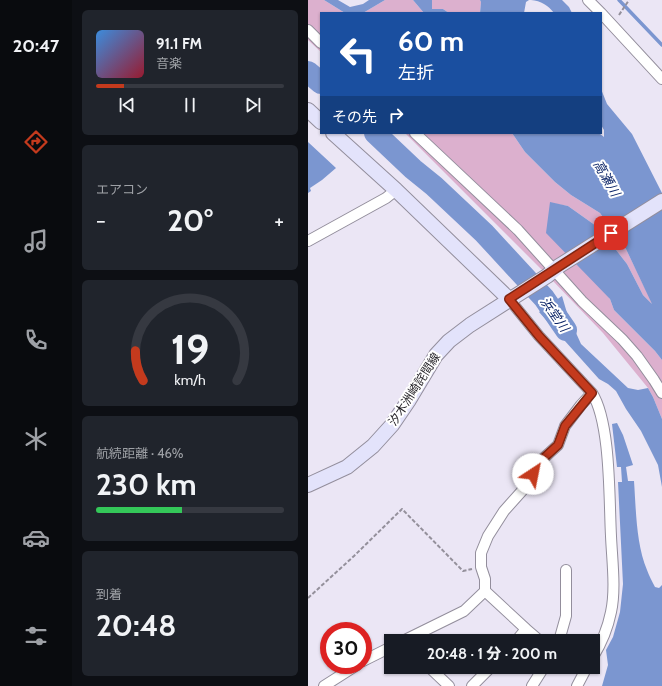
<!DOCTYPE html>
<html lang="ja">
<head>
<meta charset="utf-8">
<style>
  :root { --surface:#171b24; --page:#20242c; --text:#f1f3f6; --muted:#9ea1a6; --line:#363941; --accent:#c43a1d }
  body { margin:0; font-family:Cabin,"Noto Sans JP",sans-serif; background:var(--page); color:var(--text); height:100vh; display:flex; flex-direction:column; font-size:15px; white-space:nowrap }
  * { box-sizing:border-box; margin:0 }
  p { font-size:13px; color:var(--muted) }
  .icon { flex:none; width:22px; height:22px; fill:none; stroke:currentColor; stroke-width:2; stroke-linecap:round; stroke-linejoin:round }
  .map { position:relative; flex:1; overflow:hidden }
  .details { display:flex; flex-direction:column; gap:10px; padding:10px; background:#0d0f14; width:236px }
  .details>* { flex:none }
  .top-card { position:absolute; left:12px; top:12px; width:282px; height:122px; border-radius:0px; box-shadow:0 1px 3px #0004; background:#1a4fa0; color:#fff; overflow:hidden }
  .speed { position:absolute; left:12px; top:622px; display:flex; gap:8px; font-size:20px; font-weight:700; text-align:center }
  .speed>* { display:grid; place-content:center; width:52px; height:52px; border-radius:50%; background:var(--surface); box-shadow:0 1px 3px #0004; line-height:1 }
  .speed .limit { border:6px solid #d22; background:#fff; color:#111 }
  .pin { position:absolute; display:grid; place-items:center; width:34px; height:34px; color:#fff; margin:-17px; border-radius:8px; box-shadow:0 2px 6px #0006 }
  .me { position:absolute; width:44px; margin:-22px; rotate:34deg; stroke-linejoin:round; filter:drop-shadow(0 0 3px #0008) }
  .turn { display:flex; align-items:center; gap:14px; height:84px; padding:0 12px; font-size:18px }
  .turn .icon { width:52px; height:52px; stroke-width:2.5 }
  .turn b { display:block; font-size:28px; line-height:34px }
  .then { display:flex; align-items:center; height:38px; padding:0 12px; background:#0003; gap:8px; font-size:15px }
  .big { font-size:30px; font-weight:800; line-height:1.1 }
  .details .tile { flex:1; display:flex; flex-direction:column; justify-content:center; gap:6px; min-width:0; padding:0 14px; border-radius:6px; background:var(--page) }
  .details .dial { align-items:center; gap:0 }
  .dial svg { height:104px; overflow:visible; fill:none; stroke:var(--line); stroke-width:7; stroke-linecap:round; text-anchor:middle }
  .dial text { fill:var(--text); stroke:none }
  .song { display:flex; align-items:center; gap:12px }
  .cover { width:48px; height:48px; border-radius:6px; background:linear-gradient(135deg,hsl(210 70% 55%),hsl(350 70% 35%)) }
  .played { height:4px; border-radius:2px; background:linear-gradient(90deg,var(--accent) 15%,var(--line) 15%) }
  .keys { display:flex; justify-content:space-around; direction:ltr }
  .heat { display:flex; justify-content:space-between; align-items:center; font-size:22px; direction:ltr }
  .charge { height:6px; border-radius:3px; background:linear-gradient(90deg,#34c759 46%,var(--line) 0) }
  .trip { position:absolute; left:76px; top:634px; width:216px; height:40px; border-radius:0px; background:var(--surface); box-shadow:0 1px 3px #0004; font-weight:800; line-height:40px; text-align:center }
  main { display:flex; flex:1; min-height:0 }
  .tab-bar { display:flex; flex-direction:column; width:72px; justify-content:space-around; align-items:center; background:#090b0e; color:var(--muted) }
  .tab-bar .icon { width:28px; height:28px }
  .tab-bar .active { color:var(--accent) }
  .tab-bar b { font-size:18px; color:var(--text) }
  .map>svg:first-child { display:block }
  .green { fill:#dcb0ce }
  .water { fill:#7b96d0 }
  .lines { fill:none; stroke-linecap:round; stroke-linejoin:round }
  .stream { stroke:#7b96d0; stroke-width:3.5 }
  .river { stroke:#7b96d0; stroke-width:22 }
  .street-casing { stroke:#938e9c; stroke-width:12 }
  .secondary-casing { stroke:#938e9c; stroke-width:16 }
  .path { stroke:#94909b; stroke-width:2; stroke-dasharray:4 2; stroke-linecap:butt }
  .street { stroke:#fff; stroke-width:10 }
  .secondary { stroke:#e3e3fb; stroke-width:14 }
  .route-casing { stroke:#7f2613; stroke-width:10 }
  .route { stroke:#c43a1d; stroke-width:7 }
  .labels { text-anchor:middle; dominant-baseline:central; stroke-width:4; stroke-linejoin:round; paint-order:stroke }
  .street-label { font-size:12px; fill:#1f1d22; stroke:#fff }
  .water-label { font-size:13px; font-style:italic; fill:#0b2467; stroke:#fff }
</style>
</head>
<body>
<main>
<nav class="tab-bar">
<b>20:47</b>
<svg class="icon active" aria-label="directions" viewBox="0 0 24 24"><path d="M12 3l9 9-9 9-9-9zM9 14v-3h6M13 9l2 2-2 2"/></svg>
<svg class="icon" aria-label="music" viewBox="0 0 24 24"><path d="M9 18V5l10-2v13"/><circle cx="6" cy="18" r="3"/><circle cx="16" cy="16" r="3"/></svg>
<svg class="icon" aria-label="phone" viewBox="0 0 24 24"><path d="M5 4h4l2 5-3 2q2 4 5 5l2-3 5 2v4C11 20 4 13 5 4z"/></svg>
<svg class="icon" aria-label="climate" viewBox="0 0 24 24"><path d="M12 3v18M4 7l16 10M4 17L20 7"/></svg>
<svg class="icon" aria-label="car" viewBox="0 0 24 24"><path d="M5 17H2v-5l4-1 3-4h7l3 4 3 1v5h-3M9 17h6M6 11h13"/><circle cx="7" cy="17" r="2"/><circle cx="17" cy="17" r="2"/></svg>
<svg class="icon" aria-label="filters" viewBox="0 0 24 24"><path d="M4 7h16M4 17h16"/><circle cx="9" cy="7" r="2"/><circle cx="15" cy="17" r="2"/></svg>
</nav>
<section class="details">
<div class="tile">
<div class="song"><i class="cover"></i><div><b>91.1 FM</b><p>音楽</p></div></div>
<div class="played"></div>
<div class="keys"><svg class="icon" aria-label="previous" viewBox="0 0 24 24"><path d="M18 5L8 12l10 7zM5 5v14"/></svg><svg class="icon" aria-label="pause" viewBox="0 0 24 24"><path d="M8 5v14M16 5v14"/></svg><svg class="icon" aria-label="next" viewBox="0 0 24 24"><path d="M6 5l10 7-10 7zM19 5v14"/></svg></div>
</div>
<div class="tile"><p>エアコン</p>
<div class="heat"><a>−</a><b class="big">20°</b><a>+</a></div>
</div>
<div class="tile dial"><svg viewBox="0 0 100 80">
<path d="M14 69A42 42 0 1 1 86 69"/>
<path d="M14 69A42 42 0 0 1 8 46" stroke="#c43a1d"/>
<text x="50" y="56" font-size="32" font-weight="700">19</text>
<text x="50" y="72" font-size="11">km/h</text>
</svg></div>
<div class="tile"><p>航続距離 · 46%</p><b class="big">230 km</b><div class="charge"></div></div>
<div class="tile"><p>到着</p><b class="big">20:48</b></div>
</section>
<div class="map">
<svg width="354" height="686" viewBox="0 0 354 686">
  <rect width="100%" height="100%" fill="#ebe6f5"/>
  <!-- green -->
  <path class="green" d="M0 0H16L37 13H13V52L0 40Z
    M77 0H105L116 13H55Z
    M124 0H172L173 2 172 13H141L135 9H124Z
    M97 133H204L217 152 247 182 263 195 292 213 318 249 345 305 335 295 319 264 291 228 260 206 242 203 302 299 306 310 347 351 354 360V419L345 397 340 388 295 333 244 280Z"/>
  <!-- water -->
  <path class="water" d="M16 0H30L42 7 55 4 61 0H77L55 13H37Z
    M105 0H124V9H135L141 13H116Z
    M172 0H221L218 2 216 13H172L173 2Z
    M223 0H254L261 7 264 13H246C240 5 233 1 223 0Z
    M293 89 299 104 324 134 354 193V360L347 351 306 310 302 299 238 233 242 202 260 206 291 228 319 264 335 295 344 304 318 249 292 213 263 195 247 182 217 152 204 133H291L296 137V130L293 125Z
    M0 142 28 168 14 180 2 188 3 191 0 193Z
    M254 296 259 313 273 344 320 388 330 390 340 388 345 397 354 419V487L350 465 333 431 318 409 308 391 300 384 291 379 231 312Z
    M309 423 315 435 325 465 318 467 320 481H326C328 509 328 544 339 570 341 576 344 581 347 587L351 588 354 585V686H294L300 665 298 650 305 637 312 612 315 584 310 482H314L313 467H309L304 424Z"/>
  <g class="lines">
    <!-- stream -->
    <path class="stream" d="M311 0 354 45"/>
    <!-- river -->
    <path class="river" d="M0 72 13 83
      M67 133 105 169 126 186 176 233 236 298 258 330"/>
    <defs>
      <path id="street" d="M280 0 293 13
        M293 13 354 79
        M0 30 13 43
        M107 133 210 230 274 301 314 339 329 356 346 380 354 393
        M0 241 78 198 88 190
        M201 299 231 336 284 393 273 405 257 426 250 445 227 466 222 482 196 511 180 536 173 553V567L177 579V591L218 629 208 641
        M284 393C303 423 301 500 303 536 304 560 308 589 303 612 300 627 293 644 285 657
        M218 629 232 641
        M95 641 156 611 177 591
        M251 641 258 616V570
        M55 661 83 647
        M121 667 141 686
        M16 686 49 665
        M164 686 183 667
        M224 686 236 667
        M269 686 279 667"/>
      <path id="secondary" d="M0 110 13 122
        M25 133 88 190 201 299
        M0 485 39 467 65 446 84 425 101 400 128 355 141 341 162 325 239 276 251 266 354 201"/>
    </defs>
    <!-- street casing -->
    <use href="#street" class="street-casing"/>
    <!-- secondary casing -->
    <use href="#secondary" class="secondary-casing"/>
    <!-- path -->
    <path class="path" d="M311 15 321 0
      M0 598 46 556 94 509 155 571 164 569"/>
    <!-- street -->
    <use href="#street" class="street"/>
    <!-- secondary -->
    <use href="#secondary" class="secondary"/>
  </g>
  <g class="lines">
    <defs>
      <path id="route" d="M225 474 227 466 250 445 257 426 284 393 231 336 201 299 303 233"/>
    </defs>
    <!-- route casing -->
    <use href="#route" class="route-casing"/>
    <!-- route -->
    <use href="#route" class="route"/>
  </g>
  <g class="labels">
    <!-- street labels -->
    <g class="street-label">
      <text transform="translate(106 389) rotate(-57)">汐木洲崎詫間線</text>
    </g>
    <!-- water labels -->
    <g class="water-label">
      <text transform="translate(299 178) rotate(60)">高瀬川</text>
      <text transform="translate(247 314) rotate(55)">浜堂川</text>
    </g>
  </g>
</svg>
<div class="speed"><div class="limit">30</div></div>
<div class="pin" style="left:303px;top:233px;background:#d93025"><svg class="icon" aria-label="arrive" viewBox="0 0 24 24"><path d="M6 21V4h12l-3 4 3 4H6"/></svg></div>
<svg class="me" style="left:225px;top:474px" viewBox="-20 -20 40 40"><circle r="19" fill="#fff"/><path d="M0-13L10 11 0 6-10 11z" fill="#c43a1d"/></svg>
<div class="trip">20:48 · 1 分 · 200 m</div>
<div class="top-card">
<div class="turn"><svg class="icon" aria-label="left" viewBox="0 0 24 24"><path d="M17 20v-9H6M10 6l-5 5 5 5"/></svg><div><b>60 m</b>左折</div></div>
<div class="then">その先<svg class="icon" aria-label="right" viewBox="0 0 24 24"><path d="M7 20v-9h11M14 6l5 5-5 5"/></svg></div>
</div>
</div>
</main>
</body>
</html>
